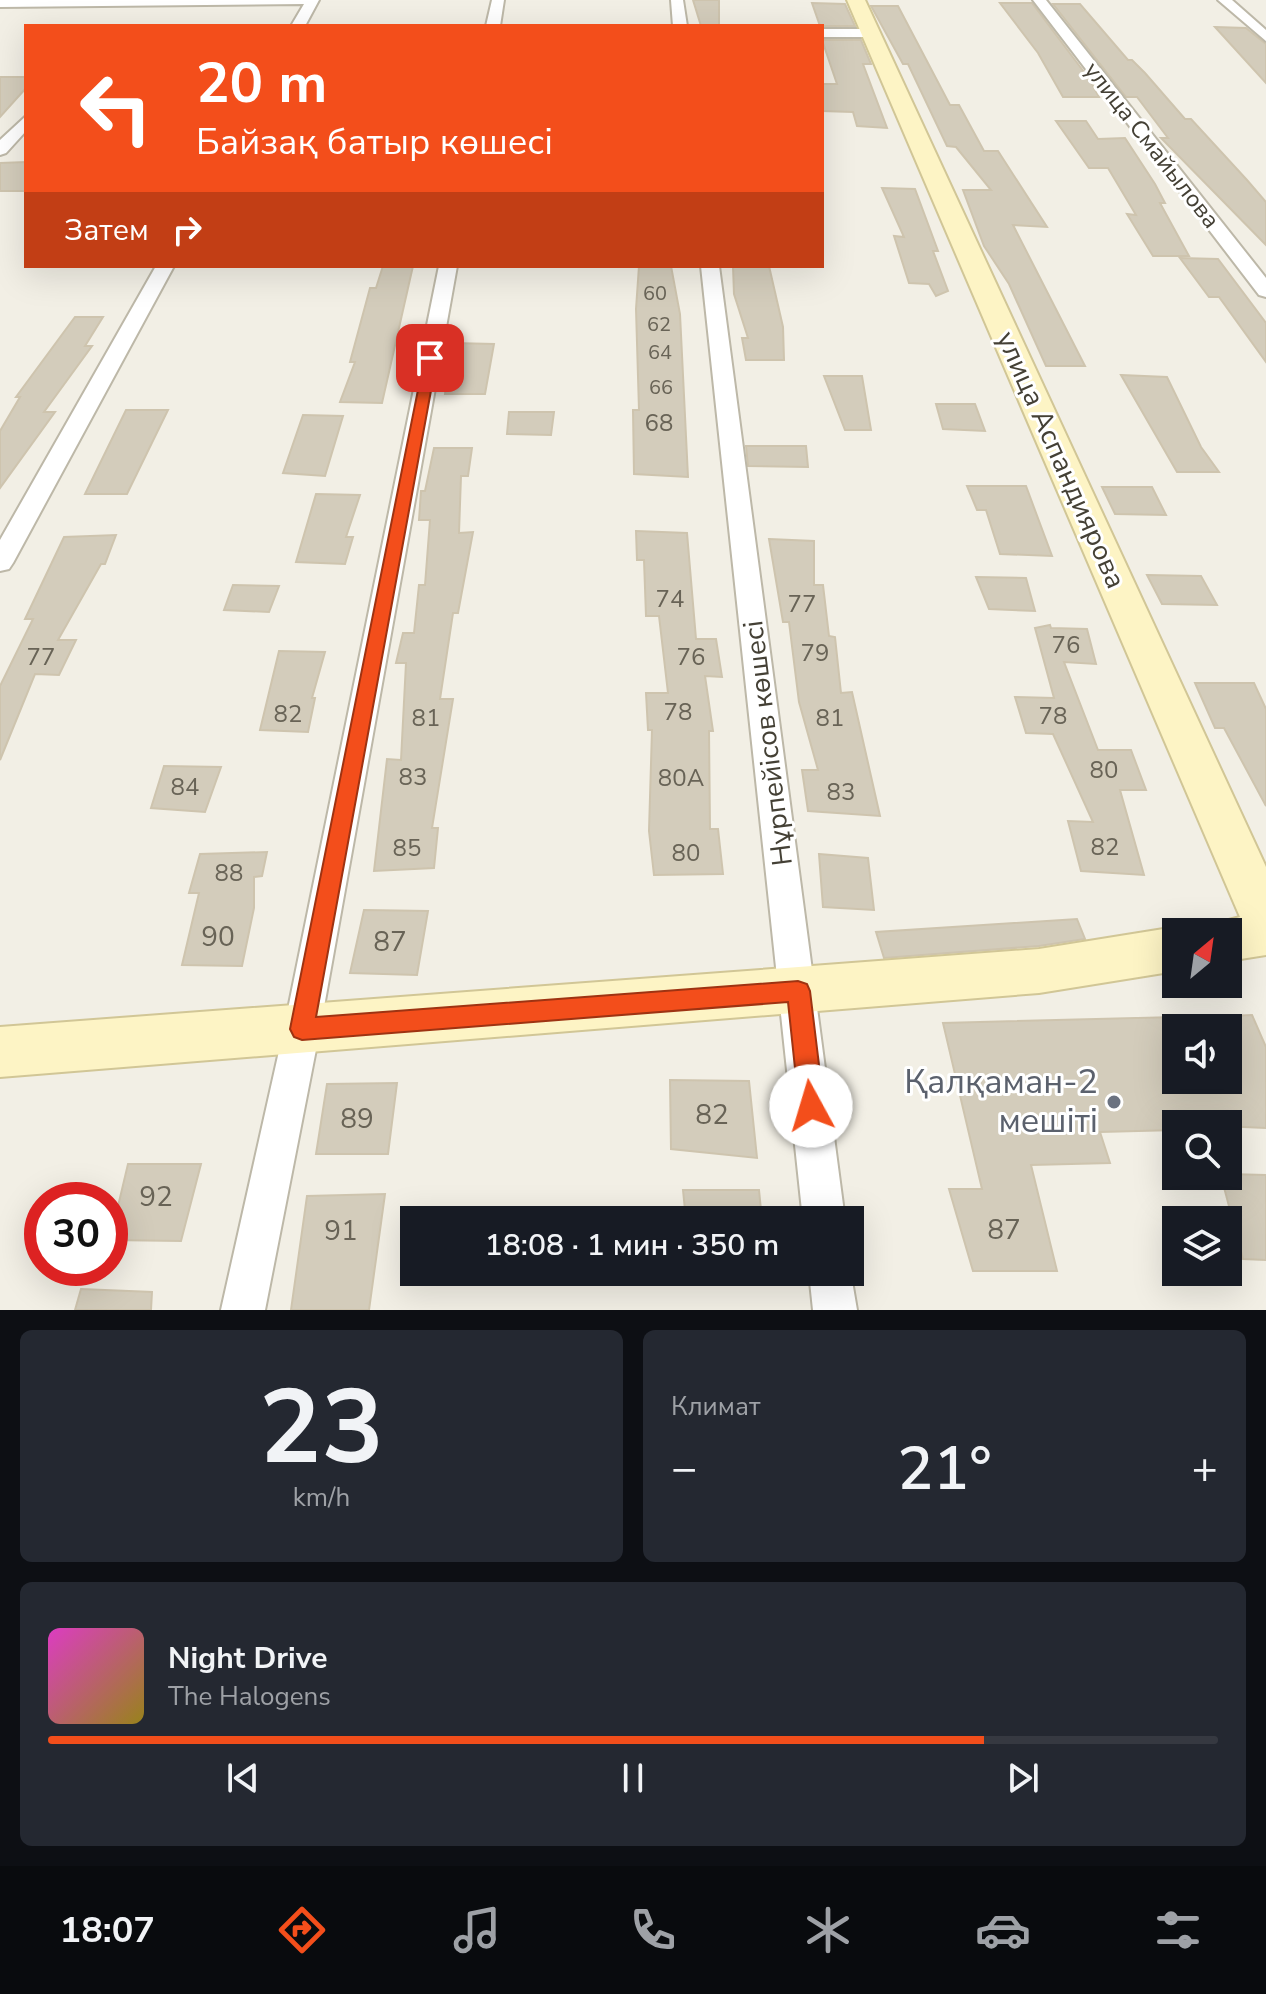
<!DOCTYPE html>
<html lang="ru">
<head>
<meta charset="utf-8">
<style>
  :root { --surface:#171b24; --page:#242831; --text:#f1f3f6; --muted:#9ea1a6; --line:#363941; --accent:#f34e1b }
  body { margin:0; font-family:"Nunito Sans",sans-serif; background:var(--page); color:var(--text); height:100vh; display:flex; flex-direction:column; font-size:30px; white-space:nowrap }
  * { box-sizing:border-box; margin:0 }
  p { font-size:26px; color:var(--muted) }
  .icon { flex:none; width:44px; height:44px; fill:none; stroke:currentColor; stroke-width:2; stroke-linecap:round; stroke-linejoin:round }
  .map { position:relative; height:1310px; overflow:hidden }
  .sheet { display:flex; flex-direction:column; gap:20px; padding:20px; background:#0d0f14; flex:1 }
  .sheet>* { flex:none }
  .top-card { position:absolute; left:24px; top:24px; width:800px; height:244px; border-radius:0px; box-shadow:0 8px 32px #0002; background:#f34e1b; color:#fff; overflow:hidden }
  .needle { width:52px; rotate:29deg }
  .fabs { position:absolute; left:1162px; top:918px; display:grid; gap:16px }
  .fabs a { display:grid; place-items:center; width:80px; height:80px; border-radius:0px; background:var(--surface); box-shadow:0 8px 32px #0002; font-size:40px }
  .speed { position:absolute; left:24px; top:1182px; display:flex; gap:16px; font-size:40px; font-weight:700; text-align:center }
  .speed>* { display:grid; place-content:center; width:104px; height:104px; border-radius:50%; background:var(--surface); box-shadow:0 8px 32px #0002; line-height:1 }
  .speed .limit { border:12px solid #d22; background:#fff; color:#111 }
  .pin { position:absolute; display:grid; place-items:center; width:68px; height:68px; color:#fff; margin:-34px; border-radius:16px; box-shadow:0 4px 12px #0006 }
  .me { position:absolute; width:88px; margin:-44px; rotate:354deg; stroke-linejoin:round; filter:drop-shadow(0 0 6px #0008) }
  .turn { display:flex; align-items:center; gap:28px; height:168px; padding:0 40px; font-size:36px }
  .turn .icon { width:104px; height:104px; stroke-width:2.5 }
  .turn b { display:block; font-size:56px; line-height:68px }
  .then { display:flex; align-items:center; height:76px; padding:0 40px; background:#0003; gap:16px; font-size:30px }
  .big { font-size:60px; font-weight:600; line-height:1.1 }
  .sheet .tile { flex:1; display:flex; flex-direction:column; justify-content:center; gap:12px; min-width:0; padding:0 28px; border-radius:12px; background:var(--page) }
  .sheet .dial { align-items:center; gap:0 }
  .dial b { font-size:104px; line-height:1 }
  .song { display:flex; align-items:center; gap:24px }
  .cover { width:96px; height:96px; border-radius:12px; background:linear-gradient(135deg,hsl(310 70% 55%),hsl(50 70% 35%)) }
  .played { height:8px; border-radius:4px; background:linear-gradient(90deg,var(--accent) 80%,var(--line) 80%) }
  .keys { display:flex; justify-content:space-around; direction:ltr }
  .heat { display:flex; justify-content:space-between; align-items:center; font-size:44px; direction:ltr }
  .sheet .tiles { flex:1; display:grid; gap:20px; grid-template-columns:1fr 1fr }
  .tile:last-child { grid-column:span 2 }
  .trip { position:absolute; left:400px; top:1206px; width:464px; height:80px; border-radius:0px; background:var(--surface); box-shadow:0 8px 32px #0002; font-weight:600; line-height:80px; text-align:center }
  .menu { display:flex; height:128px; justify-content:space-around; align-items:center; background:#090b0e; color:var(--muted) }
  .menu .icon { width:56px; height:56px }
  .menu .on { color:var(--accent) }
  .menu b { font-size:36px; color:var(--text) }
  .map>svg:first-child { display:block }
  .building { fill:#d3ccbb; stroke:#cec4ae; stroke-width:2 }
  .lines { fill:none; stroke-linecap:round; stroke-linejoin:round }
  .street-casing { stroke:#bdb8a8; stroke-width:4 }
  .secondary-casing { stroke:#d1c696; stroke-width:4 }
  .street { fill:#fff; fill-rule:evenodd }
  .secondary { fill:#fdf4c5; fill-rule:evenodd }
  .route { fill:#f34e1b; stroke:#9e3312; stroke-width:2 }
  .worship-dot { fill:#6b7280; stroke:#fff; stroke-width:3 }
  .labels { text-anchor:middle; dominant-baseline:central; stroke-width:6; stroke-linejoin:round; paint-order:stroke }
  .far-number-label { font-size:20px; fill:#686356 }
  .far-street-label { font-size:24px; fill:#444035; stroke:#fff }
  .number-label { font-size:24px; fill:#686356 }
  .street-label { font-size:28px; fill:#444035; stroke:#fff }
  .near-number-label { font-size:28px; fill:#686356 }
  .near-worship-label { font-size:34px; fill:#5b616d; stroke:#fff; text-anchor:end }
</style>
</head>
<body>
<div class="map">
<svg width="1266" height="1310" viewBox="0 0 1266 1310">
  <rect width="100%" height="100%" fill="#f2efe5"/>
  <!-- building -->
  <path class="building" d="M693 0H719V26H701Z
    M812 3 845 4 855 26H820Z
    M1000 3H1032L1090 80 1099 97H1063L1038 53Z
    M1053 4H1080L1128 60H1132L1145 73 1185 119H1191L1247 180 1266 202V245L1161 138H1168L1137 97H1126Z
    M871 6H898L950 105H959L984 151H998L1047 227 1013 225 1085 366H1046L1009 284 984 246 963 190H991L956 147 947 146 908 64H903Z
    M1215 27 1246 28 1266 44V83Z
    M822 40H861L871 64H863L887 128 857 126 853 112 822 111V84H837Z
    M0 77H26V88L0 117Z
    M1056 121H1086L1098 139 1125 138 1155 184 1165 203H1160L1189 256H1153L1127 214 1136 215 1108 168H1089Z
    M26 162V191H0V163Z
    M882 188 915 189 938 251H933L948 291 936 296 929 284 909 283 894 236 904 237Z
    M1180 258 1218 259 1266 323V362L1219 297H1209Z
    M383 266H413L382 403 340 402 355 362H350L370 288H376Z
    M639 266H671L680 314 688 477 634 474 633 410H639L636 309Z
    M733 266H769L783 327 784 360H746L742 338H748L734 294Z
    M75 317H103L85 346H92L44 412H55L0 488V431L20 397H16Z
    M452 343 494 344 485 394H445Z
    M1121 375 1167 377 1201 447 1219 472H1177Z
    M824 376H862L871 430H845Z
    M936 404H975L985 431 943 429Z
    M126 410H168L127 494H85Z
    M509 412H554L551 435 507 434Z
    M303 415 343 416 325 476 283 473Z
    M746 446H806L808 467 748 466Z
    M434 448H472L468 476H461L459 533 473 532 458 613H453L440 699H453L432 828H438L434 868 374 871 387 759 401 760 406 663H396L403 633H414L419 585H425L430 520H419L421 491H425Z
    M967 486H1026L1052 556 1000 554 986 510H977Z
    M1102 487H1152L1166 515 1115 514Z
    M316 494 360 495 346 537H353L345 564 296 562Z
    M636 531 687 533 696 639H716L722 677 705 676 713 731H709L710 829H718L723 874 654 875 649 831 652 730H648L646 693H668L659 616H646L644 560H637Z
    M116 535 105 564H101L58 640H76L59 675 35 674 0 760V686L33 619H25L64 537Z
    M769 539 814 541V585H823L829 636 835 637 841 693 852 692 880 816 808 811 802 770H818L799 702 789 622H783Z
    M1147 575 1201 576 1217 605 1162 604Z
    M976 577 1026 578 1035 611 989 609Z
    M233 585 279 586 269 612 224 610Z
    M1050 625 1051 628 1087 629 1096 664 1064 662 1098 750H1131L1146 790H1120L1144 875 1081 871 1068 821 1093 822 1053 734 1026 733 1015 697 1054 698 1035 628Z
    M279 651 325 652 312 698H315L308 732 260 730Z
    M1195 683H1254L1266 709V806L1224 728H1215Z
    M164 766 221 767 205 812 151 808Z
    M267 852 262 876 254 877V908L242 966 182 965 199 893H189L200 854Z
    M819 854 868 858 874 910 823 907Z
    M364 910 428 911 417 975 350 973Z
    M1077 919 1085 939 1039 946 884 958 876 932Z
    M1252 1015 1266 1047V1128L1176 1124V1130L1100 1132 1110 1163 1031 1165 1057 1271H973L949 1189H982L943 1023 1176 1017V1080H1228V1016Z
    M670 1080 749 1081 757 1158 671 1149Z
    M397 1083 388 1154H316L327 1084Z
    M128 1164H201L181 1241 110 1240Z
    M1228 1174 1266 1175V1260L1243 1259 1221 1176Z
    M683 1190H759L762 1220H686Z
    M385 1194 369 1310H291L307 1196Z
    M81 1289 152 1292 151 1310H75Z"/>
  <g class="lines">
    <defs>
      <path id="street" d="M0 0H319L305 26H291L304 4 0 7Z
        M492 0H504L500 26H486Z
        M671 0H683L687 26H673Z
        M1033 0H1046L1266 278V297L1259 295Z
        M1218 0H1232L1266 30V41Z
        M822 29H871L878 33 871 37H822Z
        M26 116V131L6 153 0 155V140Z
        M156 266H174L13 563 9 569 0 571V540Z
        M439 266H457L320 1029 265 1310H221L284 1029Z
        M701 266H719L845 1220H803Z
        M850 1269 857 1310H813L809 1272H850Z"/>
      <path id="secondary" d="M847 0H865L1266 867V955L1228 961V932H1207L1210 925 1240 917Z
        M1176 927 1189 932H1176V971L1039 993 0 1077V1027L1039 949Z"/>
    </defs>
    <!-- street casing -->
    <use href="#street" class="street-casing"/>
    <!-- secondary casing -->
    <use href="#secondary" class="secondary-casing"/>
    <!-- street -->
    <use href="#street" class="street"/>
    <!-- secondary -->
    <use href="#secondary" class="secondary"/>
  </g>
  <!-- route -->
  <path class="route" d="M425 355 437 358 316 1017 798 981 807 984 810 991 824 1106 820 1114 811 1118 803 1114 799 1106 788 1002 302 1040 294 1037 290 1029Z"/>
  <!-- markers -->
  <circle class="worship-dot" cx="1114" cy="1102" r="8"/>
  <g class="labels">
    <!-- far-number labels -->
    <g class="far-number-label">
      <text x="655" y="293">60</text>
      <text x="659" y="324">62</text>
      <text x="660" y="352">64</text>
      <text x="661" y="387">66</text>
    </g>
    <!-- far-street labels -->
    <g class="far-street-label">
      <text transform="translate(1152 145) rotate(52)">улица Смайылова</text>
    </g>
    <!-- number labels -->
    <g class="number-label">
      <text x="659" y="423">68</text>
      <text x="670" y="599">74</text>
      <text x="802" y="604">77</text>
      <text x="1066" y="645">76</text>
      <text x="815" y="653">79</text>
      <text x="41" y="657">77</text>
      <text x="691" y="657">76</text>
      <text x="678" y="712">78</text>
      <text x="288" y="714">82</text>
      <text x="1053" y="716">78</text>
      <text x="426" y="718">81</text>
      <text x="830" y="718">81</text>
      <text x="1104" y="770">80</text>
      <text x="413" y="777">83</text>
      <text x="681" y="778">80А</text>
      <text x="185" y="787">84</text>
      <text x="841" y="792">83</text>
      <text x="1105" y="847">82</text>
      <text x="407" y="848">85</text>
      <text x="686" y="853">80</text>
      <text x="229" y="873">88</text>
    </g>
    <!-- street labels -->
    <g class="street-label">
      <text transform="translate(1061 460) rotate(66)">улица Аспандиярова</text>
      <text transform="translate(768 743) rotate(-97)">Нұрпейісов көшесі</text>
    </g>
    <!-- near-number labels -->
    <g class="near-number-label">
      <text x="218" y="937">90</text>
      <text x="390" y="942">87</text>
      <text x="712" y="1115">82</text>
      <text x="357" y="1119">89</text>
      <text x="156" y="1197">92</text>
      <text x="1004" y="1230">87</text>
      <text x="341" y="1231">91</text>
    </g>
    <!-- near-worship labels -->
    <g class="near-worship-label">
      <text x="1098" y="1082">Қалқаман-2<tspan x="1098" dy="39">мешіті</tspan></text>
    </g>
  </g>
</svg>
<div class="fabs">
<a><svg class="needle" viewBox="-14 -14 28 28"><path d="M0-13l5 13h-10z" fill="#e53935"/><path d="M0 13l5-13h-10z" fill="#9ea1a6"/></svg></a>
<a><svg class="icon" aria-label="sound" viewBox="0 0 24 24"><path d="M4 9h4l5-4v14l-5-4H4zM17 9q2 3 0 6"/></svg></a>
<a><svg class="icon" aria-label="search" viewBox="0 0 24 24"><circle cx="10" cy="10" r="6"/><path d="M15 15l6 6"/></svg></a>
<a><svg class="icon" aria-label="layers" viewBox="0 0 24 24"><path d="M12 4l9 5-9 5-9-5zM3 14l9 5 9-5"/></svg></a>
</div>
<div class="speed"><div class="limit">30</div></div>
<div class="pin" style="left:430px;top:358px;background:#d93025"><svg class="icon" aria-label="arrive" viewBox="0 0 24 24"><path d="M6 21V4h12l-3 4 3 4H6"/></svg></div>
<svg class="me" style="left:811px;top:1106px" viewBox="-20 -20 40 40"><circle r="19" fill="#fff"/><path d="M0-13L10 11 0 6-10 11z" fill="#f34e1b"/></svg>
<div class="trip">18:08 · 1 мин · 350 m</div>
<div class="top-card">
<div class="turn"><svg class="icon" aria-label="left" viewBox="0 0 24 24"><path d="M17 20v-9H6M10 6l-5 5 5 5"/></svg><div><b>20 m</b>Байзақ батыр көшесі</div></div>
<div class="then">Затем<svg class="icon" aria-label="right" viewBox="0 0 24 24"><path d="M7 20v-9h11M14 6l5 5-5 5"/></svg></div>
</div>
</div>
<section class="sheet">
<div class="tiles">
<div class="tile dial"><b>23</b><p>km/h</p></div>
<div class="tile"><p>Климат</p>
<div class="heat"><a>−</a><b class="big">21°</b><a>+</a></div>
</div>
<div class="tile">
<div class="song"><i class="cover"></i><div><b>Night Drive</b><p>The Halogens</p></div></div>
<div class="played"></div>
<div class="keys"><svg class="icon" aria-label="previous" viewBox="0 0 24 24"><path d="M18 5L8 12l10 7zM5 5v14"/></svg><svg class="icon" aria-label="pause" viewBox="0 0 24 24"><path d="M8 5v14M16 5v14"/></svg><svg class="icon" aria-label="next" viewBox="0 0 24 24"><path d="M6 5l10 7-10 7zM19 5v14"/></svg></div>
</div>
</div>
</section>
<nav class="menu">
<b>18:07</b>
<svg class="icon on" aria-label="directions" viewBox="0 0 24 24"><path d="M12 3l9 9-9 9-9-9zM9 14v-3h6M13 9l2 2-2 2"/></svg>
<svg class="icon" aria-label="music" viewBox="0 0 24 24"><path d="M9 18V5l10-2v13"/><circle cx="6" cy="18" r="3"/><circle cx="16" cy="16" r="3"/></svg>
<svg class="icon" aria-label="phone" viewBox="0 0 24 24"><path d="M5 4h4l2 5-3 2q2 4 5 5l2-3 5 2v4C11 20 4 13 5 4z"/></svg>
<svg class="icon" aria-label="climate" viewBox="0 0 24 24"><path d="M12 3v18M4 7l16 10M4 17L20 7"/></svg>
<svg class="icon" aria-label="car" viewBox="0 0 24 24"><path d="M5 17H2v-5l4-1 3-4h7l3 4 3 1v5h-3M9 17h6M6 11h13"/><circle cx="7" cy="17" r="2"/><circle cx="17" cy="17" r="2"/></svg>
<svg class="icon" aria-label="filters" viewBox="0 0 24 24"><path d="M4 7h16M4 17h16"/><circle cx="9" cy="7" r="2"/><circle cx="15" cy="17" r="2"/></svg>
</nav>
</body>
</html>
